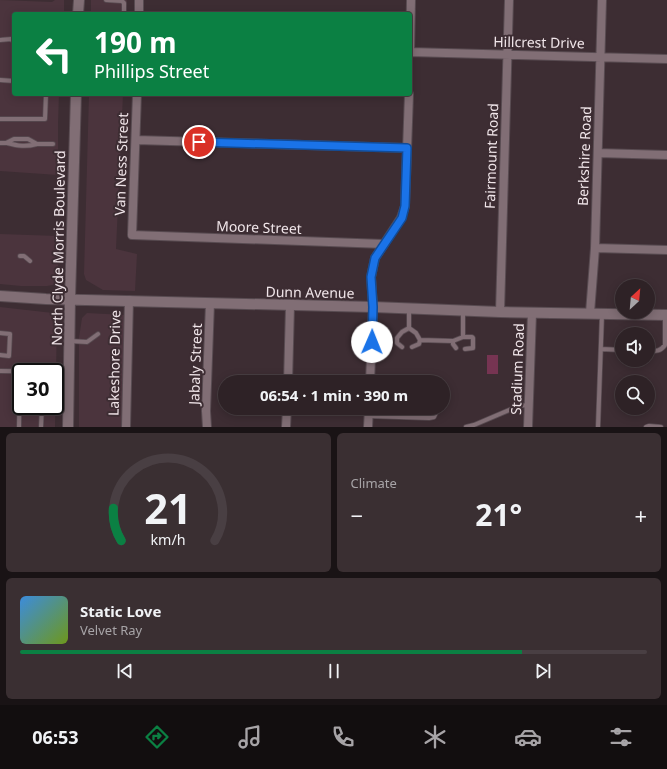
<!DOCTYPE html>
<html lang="en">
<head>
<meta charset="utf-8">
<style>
  :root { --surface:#2e2226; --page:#3a2f32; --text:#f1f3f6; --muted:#a7a4a7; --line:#493f43; --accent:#0b8043 }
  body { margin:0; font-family:"Noto Sans",sans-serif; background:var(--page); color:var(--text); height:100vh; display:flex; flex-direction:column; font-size:15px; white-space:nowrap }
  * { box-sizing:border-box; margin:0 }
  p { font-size:13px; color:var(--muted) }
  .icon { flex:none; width:22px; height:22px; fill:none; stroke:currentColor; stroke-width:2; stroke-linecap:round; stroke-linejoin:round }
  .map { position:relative; height:427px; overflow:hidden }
  .side { display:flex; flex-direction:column; gap:6px; padding:6px; background:#191315; flex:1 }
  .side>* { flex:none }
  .banner { position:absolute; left:12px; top:12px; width:400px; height:84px; border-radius:4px; box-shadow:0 2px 10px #0003,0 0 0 1px var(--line); background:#0b8043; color:#fff; overflow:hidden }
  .needle { width:26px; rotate:26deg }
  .controls { position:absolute; left:615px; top:279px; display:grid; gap:8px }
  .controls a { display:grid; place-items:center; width:40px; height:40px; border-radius:50%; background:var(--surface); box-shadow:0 2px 10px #0003,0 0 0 1px var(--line); font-size:20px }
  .speed { position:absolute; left:12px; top:363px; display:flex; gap:8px; font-size:20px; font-weight:700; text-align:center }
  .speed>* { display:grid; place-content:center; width:52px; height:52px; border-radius:50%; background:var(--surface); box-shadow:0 2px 10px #0003,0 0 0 1px var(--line); line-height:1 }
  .speed .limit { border:2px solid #111; border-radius:6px; background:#fff; color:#111 }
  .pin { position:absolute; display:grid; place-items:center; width:34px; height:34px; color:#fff; margin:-17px; border:2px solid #fff; border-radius:50%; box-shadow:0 1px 4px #0007 }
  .me { position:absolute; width:44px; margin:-22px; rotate:1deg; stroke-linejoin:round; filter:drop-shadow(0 0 3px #0008) }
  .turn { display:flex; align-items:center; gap:14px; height:84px; padding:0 16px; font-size:18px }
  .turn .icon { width:52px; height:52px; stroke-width:2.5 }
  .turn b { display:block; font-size:28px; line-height:34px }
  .big { font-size:30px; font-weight:700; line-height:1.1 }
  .side .widget { flex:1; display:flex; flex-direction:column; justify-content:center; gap:6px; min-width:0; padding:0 14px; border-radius:6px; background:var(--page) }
  .side .dial { align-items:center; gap:0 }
  .dial svg { height:104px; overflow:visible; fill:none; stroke:var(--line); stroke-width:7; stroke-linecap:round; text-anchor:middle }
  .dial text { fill:var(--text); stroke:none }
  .song { display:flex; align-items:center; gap:12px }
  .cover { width:48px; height:48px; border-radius:6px; background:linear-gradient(135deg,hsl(210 70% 55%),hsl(80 70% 35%)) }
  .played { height:4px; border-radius:2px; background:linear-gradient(90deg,var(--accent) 80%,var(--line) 80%) }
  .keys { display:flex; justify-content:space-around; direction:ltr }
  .heat { display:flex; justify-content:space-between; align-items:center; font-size:22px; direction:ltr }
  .side .tiles { flex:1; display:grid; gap:6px; grid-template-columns:1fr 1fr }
  .widget:last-child { grid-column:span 2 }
  .trip { position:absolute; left:218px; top:375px; width:232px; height:40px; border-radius:20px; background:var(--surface); box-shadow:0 2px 10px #0003,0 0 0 1px var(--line); font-weight:700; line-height:40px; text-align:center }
  .tabs { display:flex; height:64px; justify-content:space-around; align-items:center; background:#120e0f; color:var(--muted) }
  .tabs .icon { width:28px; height:28px }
  .tabs .on { color:var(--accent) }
  .tabs b { font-size:18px; color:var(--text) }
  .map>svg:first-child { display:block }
  .built { fill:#4b343d; fill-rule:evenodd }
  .green { fill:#763452 }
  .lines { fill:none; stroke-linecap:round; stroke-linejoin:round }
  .lane-casing { stroke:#584b51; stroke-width:5.5 }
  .street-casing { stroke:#584b51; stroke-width:10 }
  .secondary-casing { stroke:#584b51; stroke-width:12 }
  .lane { stroke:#816e75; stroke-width:4 }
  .street { stroke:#816e75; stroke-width:8 }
  .secondary { stroke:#816e75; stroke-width:10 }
  .route-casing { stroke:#114b97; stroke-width:10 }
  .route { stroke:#1a73e8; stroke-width:7 }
  .labels { text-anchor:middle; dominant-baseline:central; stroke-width:4; stroke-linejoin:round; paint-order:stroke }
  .street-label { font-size:14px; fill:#f0e5e9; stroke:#3d2d33 }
</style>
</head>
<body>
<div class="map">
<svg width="667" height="427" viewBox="0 0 667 427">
  <rect width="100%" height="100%" fill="#3d2d33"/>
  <!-- built -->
  <path class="built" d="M0 0 52 2 55 0H64V14H14V94H59L58 124V175L0 171Z
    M91 0H127L126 14H91Z
    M89 94H123L116 249 137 254 135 291 103 290 86 280 84 274Z
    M0 234 58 236V284L47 286H21L0 284Z
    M0 307 53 313 57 319 55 427H0ZM21 372H55V406H21Z
    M87 313 125 315 122 427H79V338L82 318Z"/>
  <!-- green -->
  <path class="green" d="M487 355H498V374H487Z"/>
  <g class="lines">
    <defs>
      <path id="lane" d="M106 0 122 1 124 3V14
        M0 40 11 39 14 42
        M0 80 14 81
        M0 119H45L46 94
        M0 143H6L14 139H28L37 144H53
        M7 143C18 146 26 147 37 144
        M20 256H24L30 261
        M409 328V309
        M409 328 416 333 420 340
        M0 333 10 334 9 356 0 355
        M463 337H472L473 338V348L465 349
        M420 340 453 341 463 337V311
        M70 341 87 342 98 334
        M453 341V344L456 348
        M402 347 397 343V338L402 332 409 328
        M412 347 419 344 420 340
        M601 349 622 350
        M648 351C655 351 660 352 665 345V315
        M0 371 68 372
        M369 416 429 418 434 417 438 408
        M19 427 20 371
        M41 427 42 406
        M466 427 474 425 521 405 529 406
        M598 427 602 314
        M646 427 649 426 661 427"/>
      <path id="street" d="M139 14V0
        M410 52 667 59
        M410 53 411 0
        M137 94 132 235 384 244
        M136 140 407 148
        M598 153 667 155
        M595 248 667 250
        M500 312 509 0
        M590 313 595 248 602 0
        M288 382 290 306
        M370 382 373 307 371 277 375 258 401 218 405 206 409 94
        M126 427 129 300
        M207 427 206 411 210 303
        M286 427 287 408
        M368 427 369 408
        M528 427 532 313"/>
      <path id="secondary" d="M78 14 79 0
        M0 296 46 299 373 307 500 312 667 315
        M68 427 70 299 76 94"/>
    </defs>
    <!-- lane casing -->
    <use href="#lane" class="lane-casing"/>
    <!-- street casing -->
    <use href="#street" class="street-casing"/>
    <!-- secondary casing -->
    <use href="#secondary" class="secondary-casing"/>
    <!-- lane -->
    <use href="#lane" class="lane"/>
    <!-- street -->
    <use href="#street" class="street"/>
    <!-- secondary -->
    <use href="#secondary" class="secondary"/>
  </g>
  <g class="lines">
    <defs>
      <path id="route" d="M199 142 407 148 405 206 402 218 375 258 371 277 373 307 372 342"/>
    </defs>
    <!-- route casing -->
    <use href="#route" class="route-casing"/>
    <!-- route -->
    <use href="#route" class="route"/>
  </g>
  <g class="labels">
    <!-- street labels -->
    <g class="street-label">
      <text transform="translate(539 42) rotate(1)">Hillcrest Drive</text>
      <text transform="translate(491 156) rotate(-88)">Fairmount Road</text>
      <text transform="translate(584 156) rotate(-88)">Berkshire Road</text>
      <text transform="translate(121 164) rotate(-88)">Van Ness Street</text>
      <text transform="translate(259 227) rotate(2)">Moore Street</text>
      <text transform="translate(58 248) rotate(-89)">North Clyde Morris Boulevard</text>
      <text transform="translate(310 292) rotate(1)">Dunn Avenue</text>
      <text transform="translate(114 363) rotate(-89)">Lakeshore Drive</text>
      <text transform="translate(195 364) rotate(-88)">Jabaly Street</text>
      <text transform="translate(517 369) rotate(-88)">Stadium Road</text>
    </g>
  </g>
</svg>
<div class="controls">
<a><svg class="needle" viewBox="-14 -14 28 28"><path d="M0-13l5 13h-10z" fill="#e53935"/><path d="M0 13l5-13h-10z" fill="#a7a4a7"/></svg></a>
<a><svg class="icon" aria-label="sound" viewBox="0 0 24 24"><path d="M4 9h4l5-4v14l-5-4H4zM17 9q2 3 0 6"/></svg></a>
<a><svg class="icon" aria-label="search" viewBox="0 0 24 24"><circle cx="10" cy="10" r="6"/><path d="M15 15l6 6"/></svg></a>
</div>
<div class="speed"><div class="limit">30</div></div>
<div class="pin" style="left:199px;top:142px;background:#d93025"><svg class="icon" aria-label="arrive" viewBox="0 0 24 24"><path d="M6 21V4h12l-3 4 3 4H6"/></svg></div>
<svg class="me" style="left:372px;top:342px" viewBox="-20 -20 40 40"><circle r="19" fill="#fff"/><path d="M0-13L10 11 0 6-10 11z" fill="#1a73e8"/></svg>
<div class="trip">06:54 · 1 min · 390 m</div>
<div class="banner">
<div class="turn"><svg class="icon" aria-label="left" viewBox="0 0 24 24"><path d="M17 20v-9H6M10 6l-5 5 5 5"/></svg><div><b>190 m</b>Phillips Street</div></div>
</div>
</div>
<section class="side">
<div class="tiles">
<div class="widget dial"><svg viewBox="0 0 100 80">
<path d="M14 69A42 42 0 1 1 86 69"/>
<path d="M14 69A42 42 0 0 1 8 44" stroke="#0b8043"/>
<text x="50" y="56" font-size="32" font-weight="700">21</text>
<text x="50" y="72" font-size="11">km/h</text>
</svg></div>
<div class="widget"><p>Climate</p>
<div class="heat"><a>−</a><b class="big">21°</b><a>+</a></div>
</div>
<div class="widget">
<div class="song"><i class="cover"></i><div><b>Static Love</b><p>Velvet Ray</p></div></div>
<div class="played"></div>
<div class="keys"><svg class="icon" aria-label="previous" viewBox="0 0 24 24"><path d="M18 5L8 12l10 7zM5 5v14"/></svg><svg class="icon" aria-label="pause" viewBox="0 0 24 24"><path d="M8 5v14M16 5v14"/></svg><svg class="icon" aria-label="next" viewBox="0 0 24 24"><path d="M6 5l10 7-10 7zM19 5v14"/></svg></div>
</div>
</div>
</section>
<nav class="tabs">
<b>06:53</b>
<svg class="icon on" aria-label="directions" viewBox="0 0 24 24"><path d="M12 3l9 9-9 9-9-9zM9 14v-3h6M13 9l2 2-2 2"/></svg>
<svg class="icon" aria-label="music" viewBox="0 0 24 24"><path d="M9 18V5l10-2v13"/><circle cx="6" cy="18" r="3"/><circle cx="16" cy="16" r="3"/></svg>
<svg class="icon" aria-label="phone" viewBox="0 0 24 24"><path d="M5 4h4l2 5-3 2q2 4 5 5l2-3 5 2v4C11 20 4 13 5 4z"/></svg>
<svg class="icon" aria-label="climate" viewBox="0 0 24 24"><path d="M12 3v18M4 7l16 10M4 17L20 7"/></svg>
<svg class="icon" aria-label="car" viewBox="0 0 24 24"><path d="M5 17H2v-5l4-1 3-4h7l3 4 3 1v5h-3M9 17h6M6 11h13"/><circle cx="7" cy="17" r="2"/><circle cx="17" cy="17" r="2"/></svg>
<svg class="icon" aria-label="filters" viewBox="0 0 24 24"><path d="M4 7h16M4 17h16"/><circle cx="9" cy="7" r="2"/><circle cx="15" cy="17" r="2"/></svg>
</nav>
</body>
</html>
